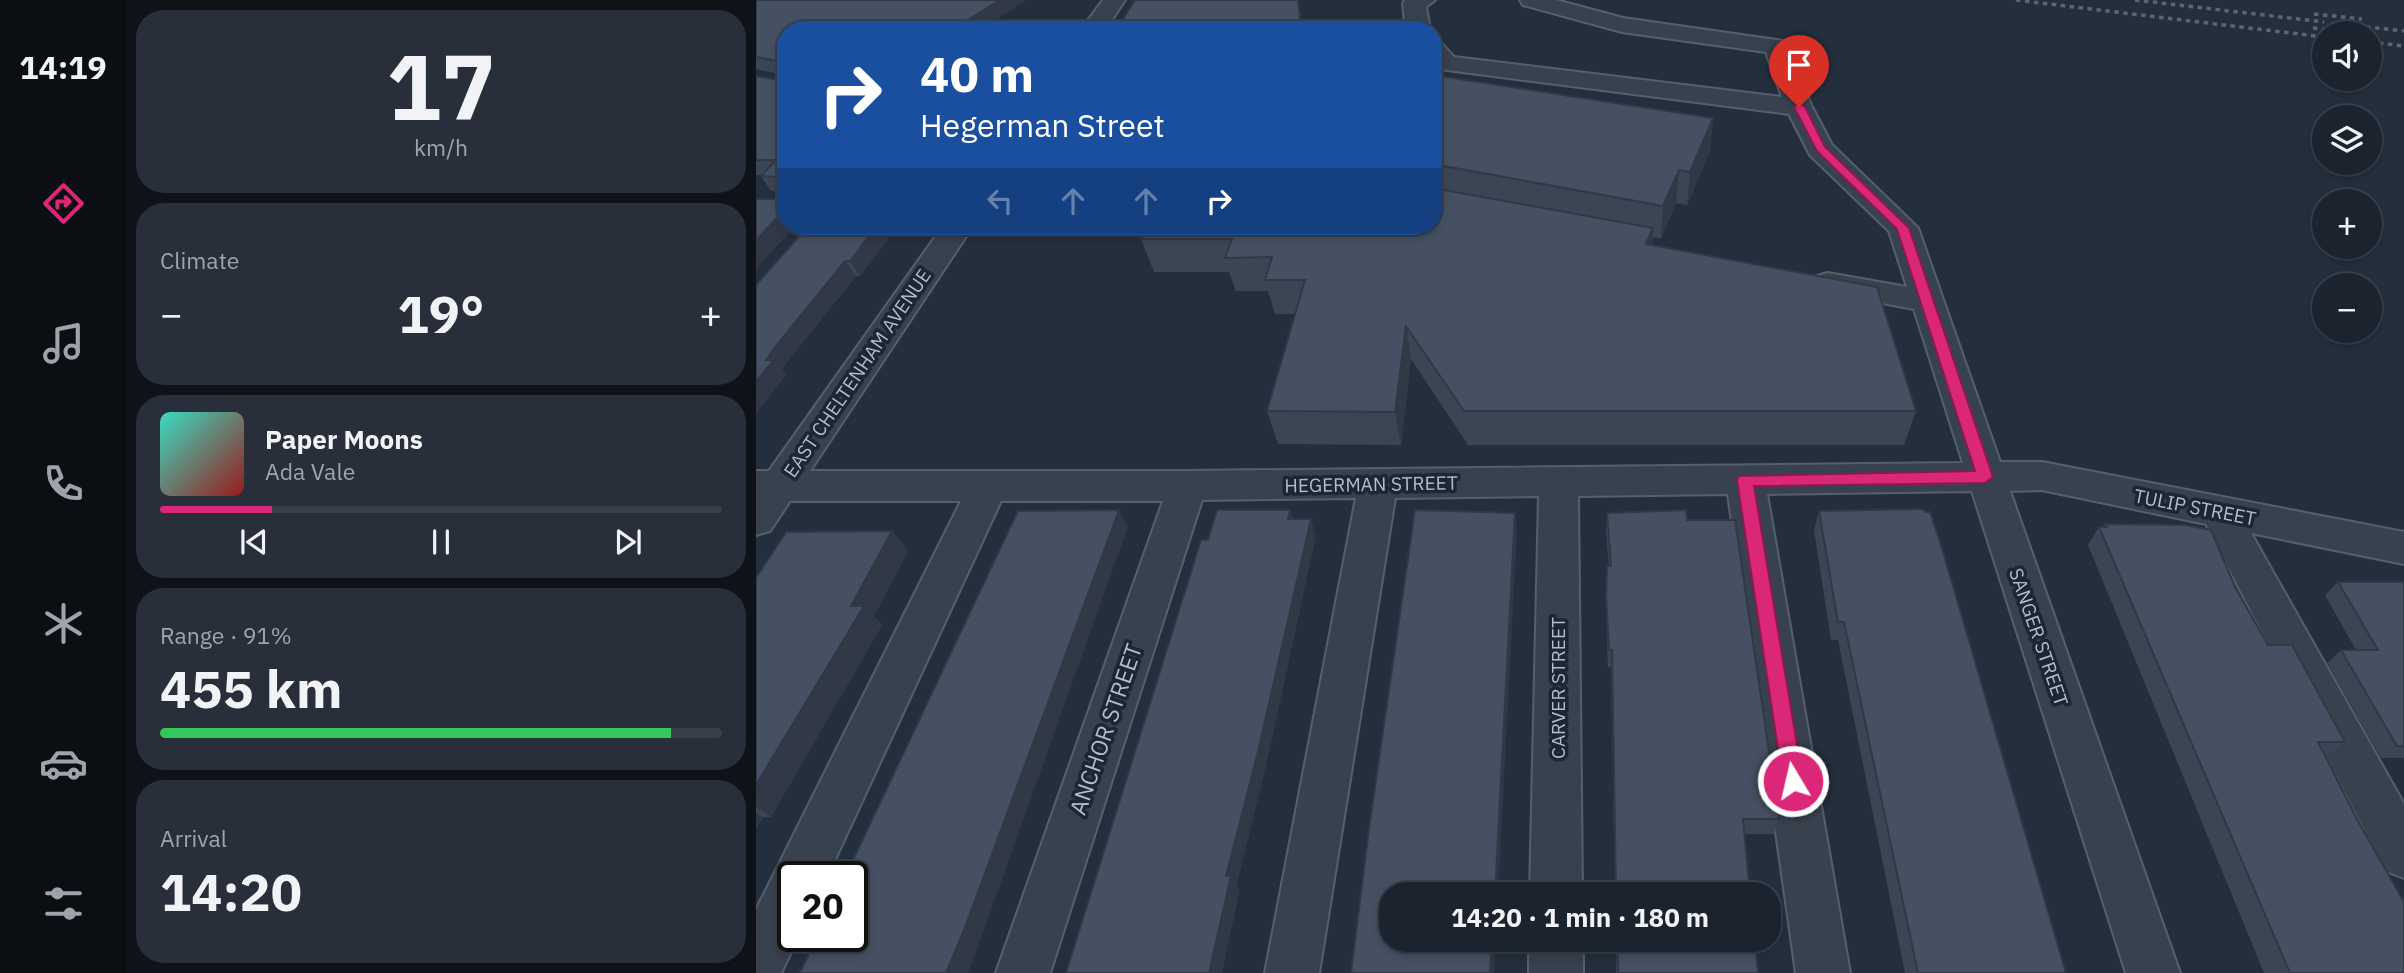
<!DOCTYPE html>
<html lang="en">
<head>
<meta charset="utf-8">
<style>
  :root { --surface:#1b232e; --page:#282f3a; --text:#f1f3f6; --muted:#a0a4aa; --line:#39404a; --accent:#db2777 }
  body { margin:0; font-family:"IBM Plex Sans",sans-serif; background:var(--page); color:var(--text); height:100vh; display:flex; flex-direction:column; font-size:26px; white-space:nowrap }
  * { box-sizing:border-box; margin:0 }
  p { font-size:23px; color:var(--muted) }
  .icon { flex:none; width:38px; height:38px; fill:none; stroke:currentColor; stroke-width:2; stroke-linecap:round; stroke-linejoin:round }
  .map { position:relative; flex:1; overflow:hidden }
  .details { display:flex; flex-direction:column; gap:10px; padding:10px; background:#0f1319; width:630px }
  .details>* { flex:none }
  .hud { position:absolute; left:21px; top:21px; width:665px; height:214px; border-radius:28px; box-shadow:0 4px 10px #0003,0 0 0 2px var(--line); background:#1a4fa0; color:#fff; overflow:hidden }
  .tools { position:absolute; left:1556px; top:21px; display:grid; gap:14px }
  .tools a { display:grid; place-items:center; width:70px; height:70px; border-radius:50%; background:var(--surface); box-shadow:0 4px 10px #0003,0 0 0 2px var(--line); font-size:35px }
  .speed { position:absolute; left:21px; top:861px; display:flex; gap:14px; font-size:35px; font-weight:700; text-align:center }
  .speed>* { display:grid; place-content:center; width:91px; height:91px; border-radius:50%; background:var(--surface); box-shadow:0 4px 10px #0003,0 0 0 2px var(--line); line-height:1 }
  .speed .limit { border:4px solid #111; border-radius:10px; background:#fff; color:#111 }
  .pin { position:absolute; display:grid; place-items:center; width:60px; height:60px; color:#fff; margin:-72px -30px; border-radius:50% 50% 50% 0; rotate:-45deg; box-shadow:0 0 7px #0007 }
  .pin .icon { rotate:45deg }
  .me { position:absolute; width:77px; margin:-38px; rotate:351deg; stroke-linejoin:round; filter:drop-shadow(0 0 5px #0008) }
  .turn { display:flex; align-items:center; gap:24px; height:147px; padding:0 28px; font-size:32px }
  .turn .icon { width:91px; height:91px; stroke-width:2.5 }
  .turn b { display:block; font-size:49px; line-height:60px }
  .lanes { display:flex; align-items:center; height:66px; padding:0 28px; background:#0003; justify-content:center; gap:35px; direction:ltr }
  .lanes .off { opacity:.35 }
  .big { font-size:52px; font-weight:700; line-height:1.1 }
  .details .widget { flex:1; display:flex; flex-direction:column; justify-content:center; gap:10px; min-width:0; padding:0 24px; border-radius:28px; background:var(--page) }
  .details .dial { align-items:center; gap:0 }
  .dial b { font-size:91px; line-height:1 }
  .song { display:flex; align-items:center; gap:21px }
  .cover { width:84px; height:84px; border-radius:10px; background:linear-gradient(135deg,hsl(170 70% 55%),hsl(0 70% 35%)) }
  .played { height:7px; border-radius:4px; background:linear-gradient(90deg,var(--accent) 20%,var(--line) 20%) }
  .keys { display:flex; justify-content:space-around; direction:ltr }
  .heat { display:flex; justify-content:space-between; align-items:center; font-size:38px; direction:ltr }
  .charge { height:10px; border-radius:5px; background:linear-gradient(90deg,#34c759 91%,var(--line) 0) }
  .trip { position:absolute; left:623px; top:882px; width:402px; height:70px; border-radius:28px; background:var(--surface); box-shadow:0 4px 10px #0003,0 0 0 2px var(--line); font-weight:700; line-height:70px; text-align:center }
  main { display:flex; flex:1; min-height:0 }
  .tab-bar { display:flex; flex-direction:column; width:126px; justify-content:space-around; align-items:center; background:#0b0e12; color:var(--muted) }
  .tab-bar .icon { width:49px; height:49px }
  .tab-bar .selected { color:var(--accent) }
  .tab-bar b { font-size:32px; color:var(--text) }
  .map>svg:first-child { display:block }
  .lines { fill:none; stroke-linecap:round; stroke-linejoin:round }
  .minor-casing { stroke:#565f6c; stroke-width:4 }
  .minor { fill:#38414e; fill-rule:evenodd }
  .rail { stroke:#5a6575; stroke-width:3.5; stroke-dasharray:4.5 4.5; stroke-linecap:butt }
  .wall { fill:#3b4654 }
  .shaded-wall { fill:#303945 }
  .building { fill:#455162; stroke:#303945; stroke-width:2 }
  .route { fill:#db2777; stroke:#8e194d; stroke-width:2 }
  .labels { text-anchor:middle; dominant-baseline:central; stroke-width:7; stroke-linejoin:round; paint-order:stroke }
  .street-label { font-size:19px; fill:#b4bcc9; stroke:#1d2633 }
  .near-street-label { font-size:23px; fill:#b4bcc9; stroke:#1d2633 }
</style>
</head>
<body>
<main>
<nav class="tab-bar">
<b>14:19</b>
<svg class="icon selected" aria-label="directions" viewBox="0 0 24 24"><path d="M12 3l9 9-9 9-9-9zM9 14v-3h6M13 9l2 2-2 2"/></svg>
<svg class="icon" aria-label="music" viewBox="0 0 24 24"><path d="M9 18V5l10-2v13"/><circle cx="6" cy="18" r="3"/><circle cx="16" cy="16" r="3"/></svg>
<svg class="icon" aria-label="phone" viewBox="0 0 24 24"><path d="M5 4h4l2 5-3 2q2 4 5 5l2-3 5 2v4C11 20 4 13 5 4z"/></svg>
<svg class="icon" aria-label="climate" viewBox="0 0 24 24"><path d="M12 3v18M4 7l16 10M4 17L20 7"/></svg>
<svg class="icon" aria-label="car" viewBox="0 0 24 24"><path d="M5 17H2v-5l4-1 3-4h7l3 4 3 1v5h-3M9 17h6M6 11h13"/><circle cx="7" cy="17" r="2"/><circle cx="17" cy="17" r="2"/></svg>
<svg class="icon" aria-label="filters" viewBox="0 0 24 24"><path d="M4 7h16M4 17h16"/><circle cx="9" cy="7" r="2"/><circle cx="15" cy="17" r="2"/></svg>
</nav>
<section class="details">
<div class="widget dial"><b>17</b><p>km/h</p></div>
<div class="widget"><p>Climate</p>
<div class="heat"><a>−</a><b class="big">19°</b><a>+</a></div>
</div>
<div class="widget">
<div class="song"><i class="cover"></i><div><b>Paper Moons</b><p>Ada Vale</p></div></div>
<div class="played"></div>
<div class="keys"><svg class="icon" aria-label="previous" viewBox="0 0 24 24"><path d="M18 5L8 12l10 7zM5 5v14"/></svg><svg class="icon" aria-label="pause" viewBox="0 0 24 24"><path d="M8 5v14M16 5v14"/></svg><svg class="icon" aria-label="next" viewBox="0 0 24 24"><path d="M6 5l10 7-10 7zM19 5v14"/></svg></div>
</div>
<div class="widget"><p>Range · 91%</p><b class="big">455 km</b><div class="charge"></div></div>
<div class="widget"><p>Arrival</p><b class="big">14:20</b></div>
</section>
<div class="map">
<svg width="1648" height="973" viewBox="0 0 1648 973">
  <rect width="100%" height="100%" fill="#242f3e"/>
  <g class="lines">
    <defs>
      <path id="minor" d="M347 0H369L349 30H325Z
        M649 0H679L670 7 674 30H650L647 4Z
        M764 0H800L867 18 1028 41 1056 107 1076 145 1162 228 1244 462H1286L1648 532V564L1495 533 1648 804V878L1630 871 1450 524 1286 490 1254 491 1424 973H1370L1216 491 1011 494 1094 973H1040L972 494 822 496 826 894H774L783 496 639 498 563 973H509L600 498 446 500 294 973H240L407 501H245L71 877H37V936H43L25 973H0V910L205 501H34L14 531 0 535V471H13L187 226H217L54 471H431L1207 463 1158 309 1072 293 1061 290 1056 283 1061 276 1072 273 1151 287 1133 231 1054 155 1033 114 691 70 682 68 677 63V41L685 43 698 57 1026 97 1010 52 866 32 767 5Z
        M773 940H827V973H773Z"/>
    </defs>
    <!-- minor casing -->
    <use href="#minor" class="minor-casing"/>
    <!-- minor -->
    <use href="#minor" class="minor"/>
    <!-- rail -->
    <path class="rail" d="M1260 0 1568 37
      M1379 0 1568 22
      M1558 14 1606 19
      M1592 25 1648 31
      M1557 28 1603 33
      M1614 42 1648 46"/>
  </g>
  <!-- wall -->
  <path class="wall" d="M0 0 230 26 232 30H30V226H39L0 268V199H21V192L15 191 5 176 6 175H0V76L23 80V74L0 69Z
    M677 75 957 118 954 151 931 205 920 203 905 239 897 237 896 245 1160 411 1148 445H712L655 359 645 445 522 444 511 411 540 314H519L512 291H480L473 272H398L385 239 677 226Z
    M52 226H131L136 234 104 276H100L31 362 26 370 30 375 0 413V285Z
    M1063 511 1310 973H1149L1082 640H1075L1058 530Z
    M851 513 931 520 1023 819 1018 834H988L994 894H859L855 667H852L850 613 851 566H853L850 531Z
    M1349 524 1479 587 1512 645 1589 742 1570 757 1648 973H1508L1332 545 1343 527H1348Z
    M136 531 152 551 118 616 126 625 15 817H7L0 829V578Z
    M1582 582H1648V758H1625L1571 663 1585 650H1600L1569 595Z
    M860 940H999L1002 973H860Z"/>
  <!-- shaded-wall -->
  <path class="shaded-wall" d="M244 0H271L230 26 232 30H217L212 20Z
    M542 0 548 30H545Z
    M957 118 954 151 931 205 934 172Z
    M923 170 920 203 905 239 907 206Z
    M30 209V226H39L0 268V240Z
    M121 226H131L136 234 104 276 94 261Z
    M897 228 895 261 890 244Z
    M89 261 100 276 31 362 26 370 30 375 0 413V381L10 360 19 347Z
    M650 326 655 359 645 445 639 412Z
    M363 510 372 527 224 941 212 973H190Z
    M534 510 540 527 532 519Z
    M759 513 761 530 742 894H739Z
    M555 519 560 536 509 771 481 884 484 889 466 973H453L470 876Z
    M136 531 152 551 118 616 126 625 15 817 0 807V785L95 606Z
    M0 813 7 817 0 829Z
    M736 940H739L738 973H734Z"/>
  <!-- building -->
  <path class="building" d="M0 0H244L212 20 229 23 219 30H30V209L0 240V199H21L22 177 5 176 20 160H0V76L23 80V61L0 57Z
    M379 0H542L545 30H360Z
    M339 27 356 30H337Z
    M677 75 957 118 934 172 923 170 907 206 677 164Z
    M677 188 897 228 890 244 1121 287 1160 411H708L650 326 639 412 511 411 549 280H509L516 257 469 258 476 239H385L391 226H677Z
    M52 226H121L94 261H89L19 347 10 360H18L0 381V285Z
    M1167 509 1169 512H1174L1185 545 1310 973H1162L1088 622H1082L1063 511Z
    M363 510 208 930 190 973H44L61 936H96V877H89L262 511Z
    M461 510H534L532 519H555L501 756 470 876H475L453 973H310L445 540H452Z
    M659 510 759 513 739 894H635V940H736L734 973H595L613 829Z
    M930 510 931 520H979L1023 819H987L994 894H860L856 650H853L850 595 851 566H855L851 513Z
    M1349 524 1429 525 1455 530 1479 587 1512 645H1536L1589 742H1562L1602 821 1648 902V973H1534L1343 527H1351Z
    M136 531 95 606H108L0 785V578L30 532Z
    M1582 582H1648V746H1641L1585 650H1622Z
    M861 940H999L1002 973H862Z"/>
  <!-- route -->
  <path class="route" d="M1043 103 1049 107 1069 147 1153 228 1237 477 1229 483 998 486 1047 781 1044 788 1037 791 1029 788 1027 781 981 480 983 476 1219 471 1141 229 1061 151 1038 107Z"/>
  <g class="labels">
    <!-- street labels -->
    <g class="street-label">
      <text transform="translate(101 373) rotate(-56)">EAST CHELTENHAM AVENUE</text>
      <text transform="translate(615 484) rotate(-1)">HEGERMAN STREET</text>
      <text transform="translate(1439 507) rotate(11)">TULIP STREET</text>
      <text transform="translate(1283 637) rotate(71)">SANGER STREET</text>
      <text transform="translate(802 688) rotate(-90)">CARVER STREET</text>
    </g>
    <!-- near-street labels -->
    <g class="near-street-label">
      <text transform="translate(349 729) rotate(-71)">ANCHOR STREET</text>
    </g>
  </g>
</svg>
<div class="tools">
<a><svg class="icon" aria-label="sound" viewBox="0 0 24 24"><path d="M4 9h4l5-4v14l-5-4H4zM17 9q2 3 0 6"/></svg></a>
<a><svg class="icon" aria-label="layers" viewBox="0 0 24 24"><path d="M12 4l9 5-9 5-9-5zM3 14l9 5 9-5"/></svg></a>
<a>+</a>
<a>−</a>
</div>
<div class="speed"><div class="limit">20</div></div>
<div class="pin" style="left:1043px;top:107px;background:#d93025"><svg class="icon" aria-label="arrive" viewBox="0 0 24 24"><path d="M6 21V4h12l-3 4 3 4H6"/></svg></div>
<svg class="me" style="left:1037px;top:781px" viewBox="-20 -20 40 40"><circle r="17" fill="#db2777" stroke="#fff" stroke-width="3"/><path d="M0-11L8 9 0 5-8 9z" fill="#fff"/></svg>
<div class="trip">14:20 · 1 min · 180 m</div>
<div class="hud">
<div class="turn"><svg class="icon" aria-label="right" viewBox="0 0 24 24"><path d="M7 20v-9h11M14 6l5 5-5 5"/></svg><div><b>40 m</b>Hegerman Street</div></div>
<div class="lanes"><svg class="icon off" aria-label="left" viewBox="0 0 24 24"><path d="M17 20v-9H6M10 6l-5 5 5 5"/></svg><svg class="icon off" aria-label="ahead" viewBox="0 0 24 24"><path d="M12 20V5M6 11l6-6 6 6"/></svg><svg class="icon off" aria-label="ahead" viewBox="0 0 24 24"><path d="M12 20V5M6 11l6-6 6 6"/></svg><svg class="icon" aria-label="right" viewBox="0 0 24 24"><path d="M7 20v-9h11M14 6l5 5-5 5"/></svg></div>
</div>
</div>
</main>
</body>
</html>
